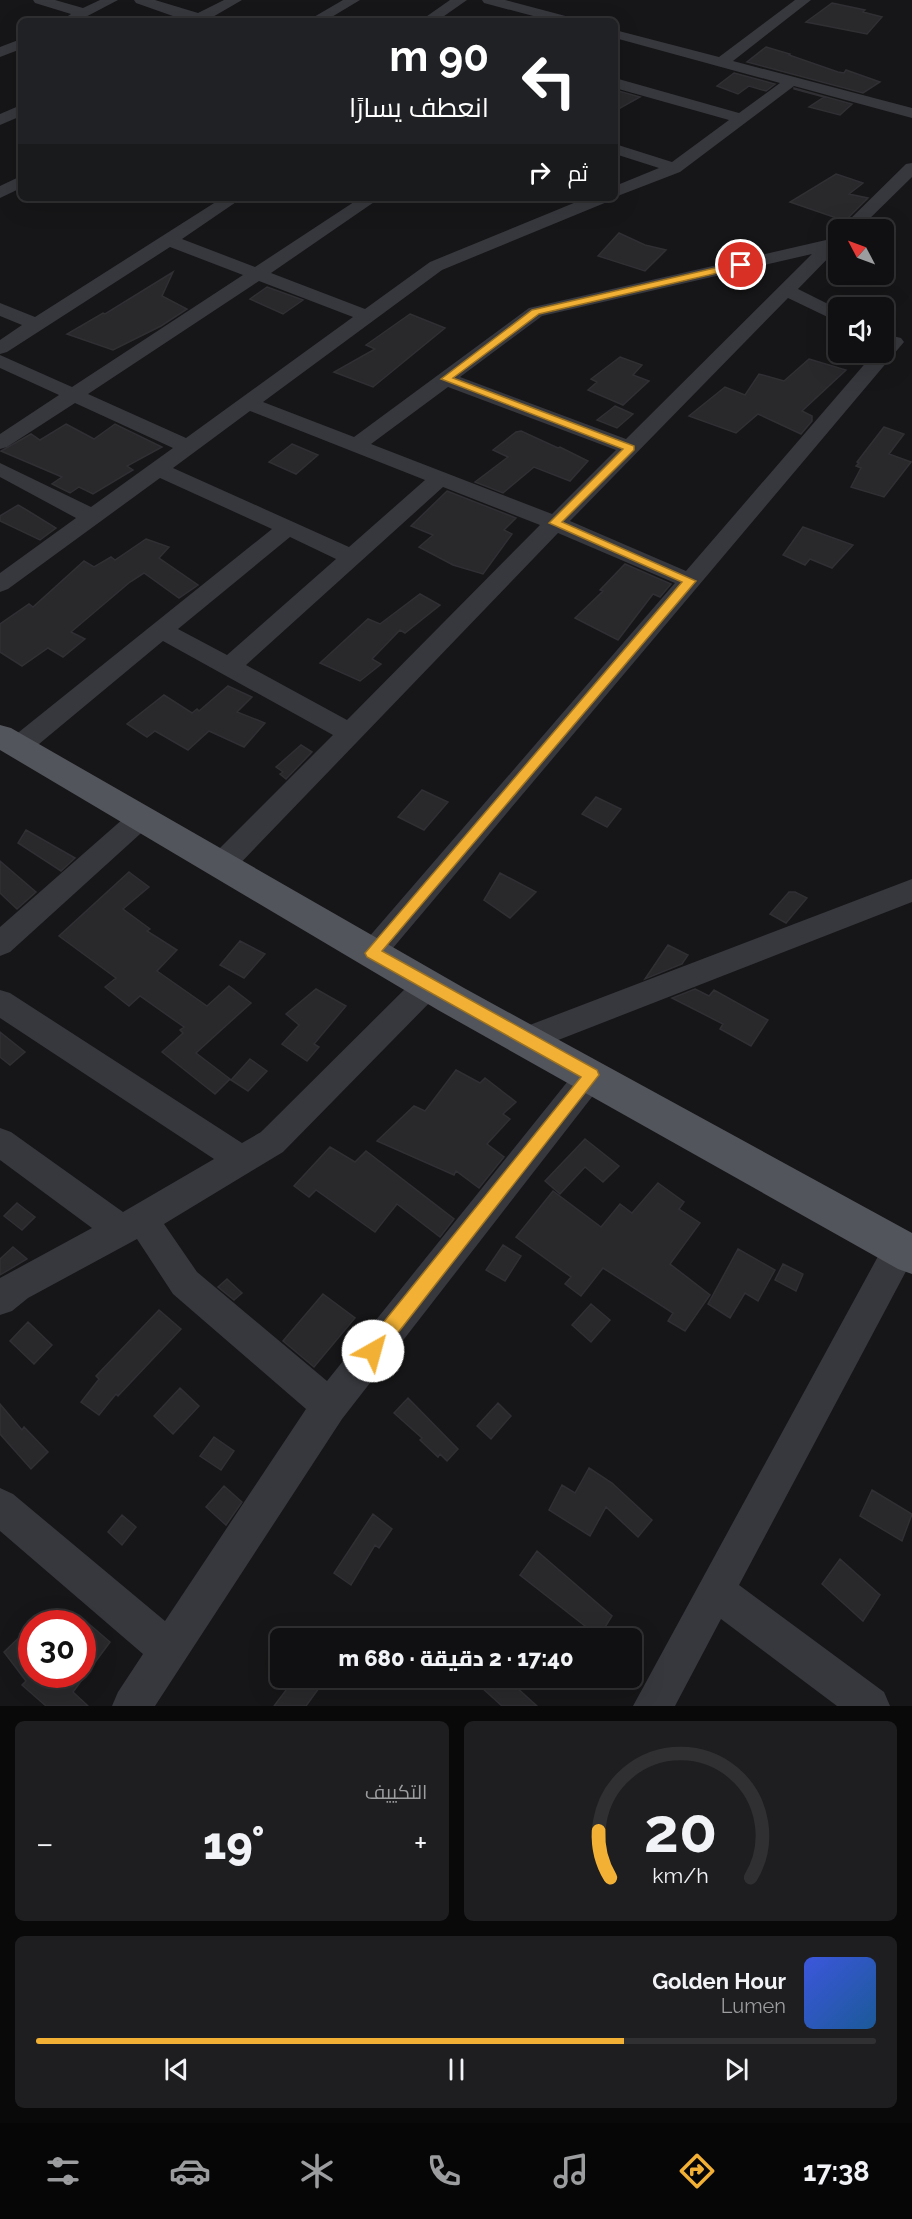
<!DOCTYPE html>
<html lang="ar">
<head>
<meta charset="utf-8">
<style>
  :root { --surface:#101012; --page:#1e1e20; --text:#f1f3f6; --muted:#9c9d9f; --line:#303032; --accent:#f2b134 }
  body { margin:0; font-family:Raleway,Cairo,sans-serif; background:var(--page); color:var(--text); direction:rtl; height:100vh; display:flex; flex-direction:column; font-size:22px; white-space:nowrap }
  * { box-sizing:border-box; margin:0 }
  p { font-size:20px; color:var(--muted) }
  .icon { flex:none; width:33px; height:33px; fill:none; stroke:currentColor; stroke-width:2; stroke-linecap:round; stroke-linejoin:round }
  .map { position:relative; height:1706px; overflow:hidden; direction:ltr }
  .details { display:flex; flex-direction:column; gap:15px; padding:15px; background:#09090a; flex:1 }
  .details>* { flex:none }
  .hud { position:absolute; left:18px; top:18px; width:600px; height:183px; border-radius:9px; box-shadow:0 6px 24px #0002,0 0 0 2px var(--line); direction:rtl; background:#202124; color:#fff; overflow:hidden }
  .needle { width:39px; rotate:311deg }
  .tools { position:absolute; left:828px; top:219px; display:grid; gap:12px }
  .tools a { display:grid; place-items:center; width:66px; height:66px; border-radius:9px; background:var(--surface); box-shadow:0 6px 24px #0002,0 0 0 2px var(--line); font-size:30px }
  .speed { position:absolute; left:18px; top:1610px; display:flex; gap:12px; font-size:30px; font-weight:700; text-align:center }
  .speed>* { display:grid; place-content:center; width:78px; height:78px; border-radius:50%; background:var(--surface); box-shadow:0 6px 24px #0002,0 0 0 2px var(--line); line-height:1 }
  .speed .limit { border:9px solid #d22; background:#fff; color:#111 }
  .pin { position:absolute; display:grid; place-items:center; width:51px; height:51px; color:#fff; margin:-26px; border:3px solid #fff; border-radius:50%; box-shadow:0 2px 6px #0007 }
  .me { position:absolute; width:66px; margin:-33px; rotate:38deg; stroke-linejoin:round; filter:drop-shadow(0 0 4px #0008) }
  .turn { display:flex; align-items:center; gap:21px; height:126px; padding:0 30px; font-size:27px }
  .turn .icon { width:78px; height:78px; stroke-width:2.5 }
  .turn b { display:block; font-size:42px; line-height:51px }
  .then { display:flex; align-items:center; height:57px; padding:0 30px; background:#0003; gap:12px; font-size:22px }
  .big { font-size:45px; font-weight:800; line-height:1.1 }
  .details .tile { flex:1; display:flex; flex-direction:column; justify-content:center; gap:9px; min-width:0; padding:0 21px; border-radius:9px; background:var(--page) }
  .details .dial { align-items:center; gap:0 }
  .dial svg { height:156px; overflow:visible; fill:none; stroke:var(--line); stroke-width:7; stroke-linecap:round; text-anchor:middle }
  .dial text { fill:var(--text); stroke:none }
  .song { display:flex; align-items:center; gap:18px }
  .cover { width:72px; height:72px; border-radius:9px; background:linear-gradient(135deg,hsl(230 70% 55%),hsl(210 70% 35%)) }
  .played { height:6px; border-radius:3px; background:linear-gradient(90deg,var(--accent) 70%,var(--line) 70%) }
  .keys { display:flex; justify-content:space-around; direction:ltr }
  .heat { display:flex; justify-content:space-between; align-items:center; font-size:33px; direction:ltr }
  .details .tiles { flex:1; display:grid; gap:15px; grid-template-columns:1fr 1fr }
  .tile:last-child { grid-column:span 2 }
  .trip { position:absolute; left:270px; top:1628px; width:372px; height:60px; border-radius:9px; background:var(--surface); box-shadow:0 6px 24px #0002,0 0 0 2px var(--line); font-weight:800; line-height:60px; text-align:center; direction:rtl }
  .tab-bar { display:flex; height:96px; justify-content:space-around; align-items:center; background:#060607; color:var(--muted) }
  .tab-bar .icon { width:42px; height:42px }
  .tab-bar .selected { color:var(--accent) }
  .tab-bar b { font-size:27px; color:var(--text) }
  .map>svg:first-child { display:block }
  .building { fill:#29292c; stroke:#303034; stroke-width:1.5 }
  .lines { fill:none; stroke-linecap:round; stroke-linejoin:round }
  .minor { fill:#37383d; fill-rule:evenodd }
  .primary { fill:#53555c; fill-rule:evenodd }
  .route { fill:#f2b134; stroke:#9d7322; stroke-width:1.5 }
</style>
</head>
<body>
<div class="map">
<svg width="912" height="1706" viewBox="0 0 912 1706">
  <rect width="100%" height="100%" fill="#161618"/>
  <!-- building -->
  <path class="building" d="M832 3 865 10 863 12 882 17 867 34 806 22Z
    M766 47 790 54 789 55 838 72 844 73 846 70 880 82 863 93 747 62Z
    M734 73 775 84 766 91 749 86 738 94 717 86Z
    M794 89V88L852 104 840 115 809 107 824 97Z
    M615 90 640 97 615 111Z
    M836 174 863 183 849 194 868 198 845 221 790 202Z
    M619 233 645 245 666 250 645 271 598 256Z
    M173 272 162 296 187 309 161 326 113 350 67 334 103 313 105 314Z
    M267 287 303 300 283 314 250 299Z
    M410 314 445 328 373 387 334 372 375 349 366 345Z
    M620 357 642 365 633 375 649 381 623 405 588 390 597 382 591 379Z
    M809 359 846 370 802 411 812 416V421L801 434 758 414 736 433 689 416 725 387 745 395 759 374 784 381Z
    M615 406 633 414 617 428 597 420Z
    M66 424 94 439 115 424 162 447 127 466 133 470 93 494 79 487 70 493 52 484 62 477 1 451 31 434 40 440Z
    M884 427 904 434 889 454 911 462 884 497 851 487 861 468 856 466 859 463 857 462Z
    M521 431 558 448 560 447 588 461 570 481 534 467 503 493 475 482 508 457 493 450 516 432Z
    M292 444 318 455 296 474 269 462Z
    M447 491 516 518 504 530 512 534 483 574 453 565 419 547 433 535 411 526Z
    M18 505 25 509 56 528 40 540 0 521V516Z
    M803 527 853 545 832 568 810 559 805 565 783 555Z
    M146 539 169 547 159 558 198 585 179 598 144 573 130 582 71 632 85 639 63 657 48 648 22 666 0 652V624L29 604 33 607 84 561 94 567 111 557 115 560Z
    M625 564 671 584 660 597 653 594 618 640 575 618 603 591 600 590Z
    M420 594 440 605 405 633 400 630 372 659 381 664 360 681 320 663 368 619 380 624Z
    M228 686 252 697 237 712 265 723 244 747 209 731 188 750 155 731 147 737 127 724 164 695 192 713 197 709 199 711Z
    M301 745 312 752 286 779 280 774 283 772 276 767Z
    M422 790 448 802 424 830 398 817Z
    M596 797 621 809 607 827 582 814Z
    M26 830 75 858 61 871 18 843Z
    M0 861 36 892 17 909 0 893Z
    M129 872 149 887 123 909 150 929 147 931 177 950 157 971 207 1006 229 986 251 1003 196 1053 230 1079 215 1094 162 1052 183 1033 180 1030 184 1027 140 996 129 1006 105 987 116 978 59 936Z
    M500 873 536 892 510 918 484 900Z
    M789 892H795L807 898 786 923 770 914Z
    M240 941 265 954 244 978 220 965Z
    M668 945 688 955 682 964 645 979Z
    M316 989 346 1006 314 1044 319 1047 307 1061 282 1044 299 1025 286 1014Z
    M695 989 709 996 714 990 768 1020 751 1046 720 1029 723 1024 672 998Z
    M0 1032 25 1052 10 1065 0 1057Z
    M250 1059 267 1071 248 1091 231 1080Z
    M456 1070 480 1083 485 1078 516 1102 503 1114 510 1119 487 1144 504 1157 479 1188 456 1171 454 1175 377 1141 414 1106 425 1111Z
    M585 1139 619 1166 603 1182 585 1167 560 1194 545 1181Z
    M330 1147 355 1162 366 1151 454 1219 440 1237 397 1204 375 1232 316 1190 309 1197 294 1186Z
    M658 1183 684 1202 679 1209 700 1223 670 1264 710 1295 685 1331 668 1321 673 1313 603 1268 581 1296 565 1284 571 1277 516 1237 553 1191 601 1227 620 1204 632 1213Z
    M17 1203 35 1217 22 1230 4 1216Z
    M503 1245 521 1256 505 1281 486 1270Z
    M13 1247 27 1259 0 1275V1259Z
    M738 1249 775 1270 758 1301 745 1293 730 1318 708 1304Z
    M783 1264 803 1274 796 1291 775 1280Z
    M227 1279 242 1293 234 1300 218 1287Z
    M323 1294 355 1318 314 1367 283 1341Z
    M591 1304 610 1320 591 1342 572 1325Z
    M159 1310 181 1329 118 1396 116 1394 99 1415 81 1402 99 1379 96 1376Z
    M28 1322 52 1345 34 1364 10 1341Z
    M180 1388 199 1406 173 1434 154 1416Z
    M408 1398 458 1449 447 1461 440 1454 438 1457 420 1440 422 1438 394 1413Z
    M498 1403 511 1416 491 1439 477 1426Z
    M0 1404 22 1430 24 1427 48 1452 31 1469 0 1434Z
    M214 1437 234 1451 221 1470 200 1456Z
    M589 1468 612 1483 652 1520 638 1537 606 1507 590 1536 549 1510 562 1485 575 1493Z
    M224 1486 242 1502 226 1525 206 1507Z
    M872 1490 912 1514 902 1541 860 1516Z
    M373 1514 392 1529 379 1548 375 1545 351 1585 334 1573Z
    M122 1515 136 1527 122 1545 108 1532Z
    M537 1551 612 1616 599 1637 520 1575Z
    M840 1559 880 1595 863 1621 822 1584Z
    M82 1618 110 1642 73 1692 88 1706H46L22 1685 26 1681 4 1652 32 1625V1674H82Z
    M296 1677H327L306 1706H274Z
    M470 1677H505L537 1706H502Z"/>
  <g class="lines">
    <!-- minor -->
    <path class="minor" d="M33 0H55L83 8 100 0H118L78 21H60L71 14 35 3Z
      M134 0H155L198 13 224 0H242L211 18 214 21H187L136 3Z
      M343 0H360L325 21H307Z
      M450 0H467L437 21H420Z
      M482 0H505L573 18 575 21H552L484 3Z
      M795 0H811L733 61 912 108V118L794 86 680 172 615 197V186L659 168 615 154V144L672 162 729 120 615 88V78L739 113 780 83 615 38V30L719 57Z
      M21 39V49L0 57V47Z
      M21 105V116L0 125V114Z
      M912 163V177L858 230H839L906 164Z
      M21 176V188L0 198V186Z
      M222 198H242L182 239 255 267 360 198H380L271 273 365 309 430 262 586 198H609L607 202 442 270 263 402 354 437 529 308 826 240 832 234 838 233V248L798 289 838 309V322L788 298 570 521 686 571 875 352H884V342C889 336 893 336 901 338L904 342 382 961 372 965 362 961 358 953 362 945 675 583 558 533 231 873 221 876 211 873 207 865 211 857 333 735 163 641 27 754 18 756 9 754 5 747 9 740 272 529 160 478 8 589 0 592V573L76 518 0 477V463L91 507 173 448 75 403 7 447 0 449V434L59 395 0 368V355L72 387 243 275 170 247 7 352 0 354V340L22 325 0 316V303L35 317ZM812 254 626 439 460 377 542 316ZM259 281 353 317 186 438 88 394ZM448 387 616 450 552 514 371 444ZM250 411 425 480 349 547 173 468ZM443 487 540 525 347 720 246 665ZM290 537 336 559 227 655 178 629Z
      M141 808 150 811 154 818 150 825 10 952 0 956V927L132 811Z
      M912 879V902L525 1053 514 1049 510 1040 514 1031Z
      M428 973 438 976 443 985 438 994 283 1152 164 1224 197 1272 327 1381 580 1066 591 1062 602 1066 606 1075 602 1084 342 1419 155 1706H112L118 1692 143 1654 0 1531V1488L13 1494 165 1621 306 1409 173 1294 137 1239 28 1298 12 1311 0 1315V1278L92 1228 0 1160V1128L11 1132 123 1212 214 1159 0 1018V990L10 993 242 1143 261 1132 418 976Z
      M900 1233 912 1239V1260L739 1585 884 1692 890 1706H837L721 1619 675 1706H633L888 1238Z"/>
    <!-- primary -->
    <path class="primary" d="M0 725 11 728 464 988 912 1233V1274L898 1269 438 1010 0 750Z"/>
  </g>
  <!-- route -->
  <path class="route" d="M741 262 744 263V267L539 314 453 378 634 446V450L562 522 696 581 382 951 597 1070 599 1075 379 1357 373 1359 366 1357 364 1351 366 1344 581 1077 367 957 365 953 682 582 549 523 623 449 441 379 532 310Z"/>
</svg>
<div class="tools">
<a><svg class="needle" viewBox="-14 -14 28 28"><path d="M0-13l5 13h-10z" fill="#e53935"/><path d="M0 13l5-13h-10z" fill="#9c9d9f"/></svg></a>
<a><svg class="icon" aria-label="sound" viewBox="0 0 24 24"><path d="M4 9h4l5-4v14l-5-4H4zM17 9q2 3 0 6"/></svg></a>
</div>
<div class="speed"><div class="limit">30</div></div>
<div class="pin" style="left:741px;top:265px;background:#d93025"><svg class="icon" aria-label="arrive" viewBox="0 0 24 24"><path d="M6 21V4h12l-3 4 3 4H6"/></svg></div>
<svg class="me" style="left:373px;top:1351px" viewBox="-20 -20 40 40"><circle r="19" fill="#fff"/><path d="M0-13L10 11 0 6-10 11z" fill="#f2b134"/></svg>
<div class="trip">17:40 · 2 دقيقة · 680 m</div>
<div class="hud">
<div class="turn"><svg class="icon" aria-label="left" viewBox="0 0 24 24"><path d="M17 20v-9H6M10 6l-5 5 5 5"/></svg><div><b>90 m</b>انعطف يسارًا</div></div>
<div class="then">ثم<svg class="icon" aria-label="right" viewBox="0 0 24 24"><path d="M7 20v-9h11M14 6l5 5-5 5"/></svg></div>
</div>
</div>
<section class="details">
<div class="tiles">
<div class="tile dial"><svg viewBox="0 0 100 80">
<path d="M14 69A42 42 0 1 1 86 69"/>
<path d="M14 69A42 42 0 0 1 8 45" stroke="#f2b134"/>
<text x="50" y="56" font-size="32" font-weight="700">20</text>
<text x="50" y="72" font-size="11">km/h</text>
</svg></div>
<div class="tile"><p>التكييف</p>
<div class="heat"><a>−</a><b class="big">19°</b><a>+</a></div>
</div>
<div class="tile">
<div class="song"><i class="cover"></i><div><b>Golden Hour</b><p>Lumen</p></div></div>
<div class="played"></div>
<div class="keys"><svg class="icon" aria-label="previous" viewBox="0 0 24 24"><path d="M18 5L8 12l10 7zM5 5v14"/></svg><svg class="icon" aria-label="pause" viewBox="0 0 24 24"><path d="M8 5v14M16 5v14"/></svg><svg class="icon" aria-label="next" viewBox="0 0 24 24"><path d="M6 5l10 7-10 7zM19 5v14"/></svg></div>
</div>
</div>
</section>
<nav class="tab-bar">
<b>17:38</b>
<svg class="icon selected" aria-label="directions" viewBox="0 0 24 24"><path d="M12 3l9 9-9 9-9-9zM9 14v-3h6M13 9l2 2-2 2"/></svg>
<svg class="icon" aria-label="music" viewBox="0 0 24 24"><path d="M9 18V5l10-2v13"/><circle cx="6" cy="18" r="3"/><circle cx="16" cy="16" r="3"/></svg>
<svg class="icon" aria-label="phone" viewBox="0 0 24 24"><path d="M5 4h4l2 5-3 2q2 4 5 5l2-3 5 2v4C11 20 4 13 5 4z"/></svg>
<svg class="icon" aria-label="climate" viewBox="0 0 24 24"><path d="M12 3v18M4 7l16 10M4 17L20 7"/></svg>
<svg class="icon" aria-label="car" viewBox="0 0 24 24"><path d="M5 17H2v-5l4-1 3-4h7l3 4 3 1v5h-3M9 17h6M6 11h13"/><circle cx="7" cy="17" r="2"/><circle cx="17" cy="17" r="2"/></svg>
<svg class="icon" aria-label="filters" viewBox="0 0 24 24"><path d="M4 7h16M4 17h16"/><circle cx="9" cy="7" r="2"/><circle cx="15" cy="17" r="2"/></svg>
</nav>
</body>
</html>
